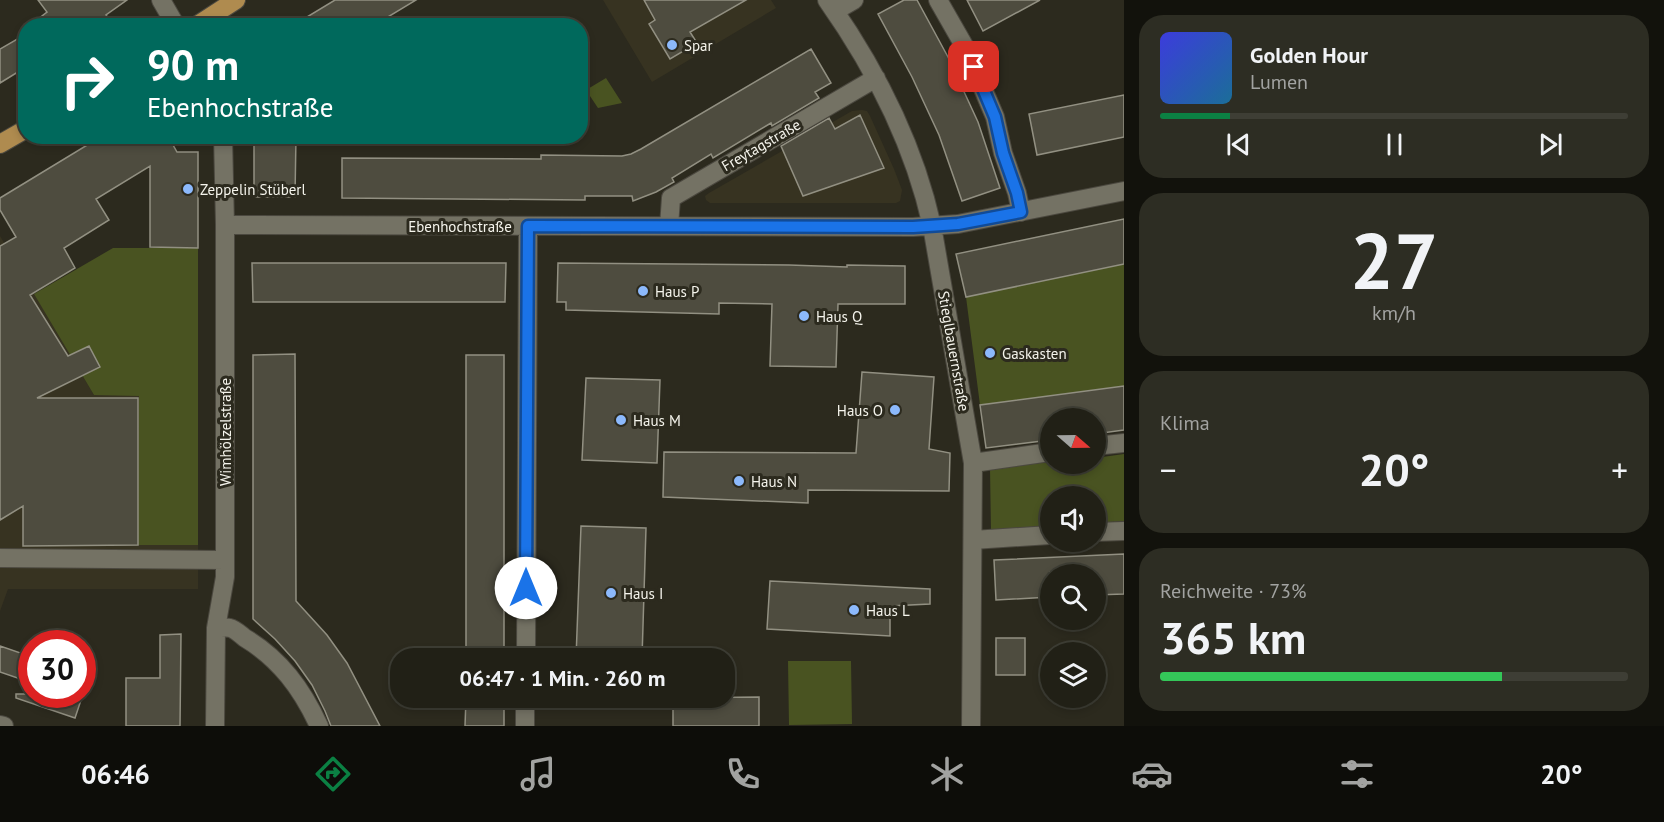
<!DOCTYPE html>
<html lang="de">
<head>
<meta charset="utf-8">
<style>
  :root { --surface:#212016; --page:#2d2d23; --text:#f1f3f6; --muted:#a2a3a1; --line:#3e3e35; --accent:#0b8043 }
  body { margin:0; font-family:"PT Sans",sans-serif; background:var(--page); color:var(--text); height:100vh; display:flex; flex-direction:column; font-size:22px; white-space:nowrap }
  * { box-sizing:border-box; margin:0 }
  p { font-size:20px; color:var(--muted) }
  .icon { flex:none; width:33px; height:33px; fill:none; stroke:currentColor; stroke-width:2; stroke-linecap:round; stroke-linejoin:round }
  .map { position:relative; flex:1; overflow:hidden }
  .sheet { display:flex; flex-direction:column; gap:15px; padding:15px; background:#12120c; width:540px }
  .sheet>* { flex:none }
  .top-card { position:absolute; left:18px; top:18px; width:570px; height:126px; border-radius:24px; box-shadow:0 3px 9px #0003,0 0 0 2px var(--line); background:#00695c; color:#fff; overflow:hidden }
  .needle { width:39px; rotate:110deg }
  .fabs { position:absolute; left:1040px; top:408px; display:grid; gap:12px }
  .fabs a { display:grid; place-items:center; width:66px; height:66px; border-radius:50%; background:var(--surface); box-shadow:0 3px 9px #0003,0 0 0 2px var(--line); font-size:30px }
  .speed { position:absolute; left:18px; top:630px; display:flex; gap:12px; font-size:30px; font-weight:700; text-align:center }
  .speed>* { display:grid; place-content:center; width:78px; height:78px; border-radius:50%; background:var(--surface); box-shadow:0 3px 9px #0003,0 0 0 2px var(--line); line-height:1 }
  .speed .limit { border:9px solid #d22; background:#fff; color:#111 }
  .pin { position:absolute; display:grid; place-items:center; width:51px; height:51px; color:#fff; margin:-26px; border-radius:12px; box-shadow:0 3px 9px #0006 }
  .me { position:absolute; width:66px; margin:-33px; rotate:0deg; stroke-linejoin:round; filter:drop-shadow(0 0 4px #0008) }
  .turn { display:flex; align-items:center; gap:21px; height:126px; padding:0 30px; font-size:27px }
  .turn .icon { width:78px; height:78px; stroke-width:2.5 }
  .turn b { display:block; font-size:42px; line-height:51px }
  .big { font-size:45px; font-weight:800; line-height:1.1 }
  .sheet .card { flex:1; display:flex; flex-direction:column; justify-content:center; gap:9px; min-width:0; padding:0 21px; border-radius:24px; background:var(--page) }
  .sheet .dial { align-items:center; gap:0 }
  .dial b { font-size:78px; line-height:1 }
  .song { display:flex; align-items:center; gap:18px }
  .cover { width:72px; height:72px; border-radius:9px; background:linear-gradient(135deg,hsl(240 70% 55%),hsl(200 70% 35%)) }
  .played { height:6px; border-radius:3px; background:linear-gradient(90deg,var(--accent) 15%,var(--line) 15%) }
  .keys { display:flex; justify-content:space-around; direction:ltr }
  .heat { display:flex; justify-content:space-between; align-items:center; font-size:33px; direction:ltr }
  .charge { height:9px; border-radius:4px; background:linear-gradient(90deg,#34c759 73%,var(--line) 0) }
  .trip { position:absolute; left:390px; top:648px; width:345px; height:60px; border-radius:24px; background:var(--surface); box-shadow:0 3px 9px #0003,0 0 0 2px var(--line); font-weight:800; line-height:60px; text-align:center }
  .tab-bar { display:flex; height:96px; justify-content:space-around; align-items:center; background:#0d0d09; color:var(--muted) }
  .tab-bar .icon { width:42px; height:42px }
  .tab-bar .on { color:var(--accent) }
  .tab-bar b { font-size:27px; color:var(--text) }
  main { display:flex; flex:1; min-height:0 }
  .map>svg:first-child { display:block }
  .built { fill:#373321 }
  .green { fill:#495321 }
  .building { fill:#4e4c3f; stroke:#929082; stroke-width:1.5 }
  .lines { fill:none; stroke-linecap:round; stroke-linejoin:round }
  .minor-casing { stroke:#4b483f; stroke-width:20 }
  .major-casing { stroke:#4b483f; stroke-width:20 }
  .minor { stroke:#747264; stroke-width:18 }
  .major { stroke:#af8b4f; stroke-width:18 }
  .route-casing { stroke:#114b97; stroke-width:15 }
  .route { stroke:#1a73e8; stroke-width:10 }
  .poi-dot { fill:#8cb9fc; stroke:#2c2a1e; stroke-width:2 }
  .labels { text-anchor:middle; dominant-baseline:central; stroke-width:6; stroke-linejoin:round; paint-order:stroke }
  .poi-label { font-size:15px; fill:#f5f4ec; stroke:#2c2a1e; text-anchor:start }
  .street-label { font-size:15px; fill:#f5f4ec; stroke:#2c2a1e }
</style>
</head>
<body>
<main>
<div class="map">
<svg width="1124" height="726" viewBox="0 0 1124 726">
  <rect width="100%" height="100%" fill="#2c2a1e"/>
  <!-- built -->
  <path class="built" d="M603 0H771L776 8 652 82Z
    M862 110 867 111 870 116 894 169 902 190 900 201 896 203H710L706 200 705 196 709 193 852 111Z
    M0 236 94 395H139L138 545H198V589H8L0 611Z"/>
  <!-- green -->
  <path class="green" d="M606 78 622 103 598 108 586 90Z
    M113 248H198V545H138L139 396 94 395 34 294Z
    M1124 264V386L980 405 966 297Z
    M1124 454V521L1095 523V496H1050V526L991 531 990 468 1050 462V464H1095V458Z
    M788 661H851L852 724 789 725Z"/>
  <!-- building -->
  <path class="building" d="M38 0H127L106 15 115 26H29L47 12Z
    M335 0H416L373 26H292Z
    M644 0H746L690 32 697 43 670 59 649 24 655 20Z
    M904 0H917L948 57 978 122 1000 188 962 201 939 135 912 77 878 14Z
    M967 0H1040L983 31Z
    M26 34V67L0 83V49Z
    M811 49 831 83 815 92 819 98 772 126 771 123 713 158 711 154 672 178 674 182 656 192 633 201 632 196H585V200L342 198V158L541 159V155L622 156 631 154 641 149Z
    M1124 95V137L1037 155 1029 114Z
    M860 115 884 168 803 196 781 146 829 118 835 129Z
    M102 136H168L177 152H198V248L150 247V166L96 199 109 220 64 248 75 268 30 295 68 356 89 346 100 367 37 398H138V545L23 546V506L0 520V246L16 237 0 210V198Z
    M254 136H296L295 197H254Z
    M1124 219V264L966 297 956 254Z
    M252 263H506L505 302H253Z
    M558 263 789 265 847 267V265L905 266V304H838L836 367 770 366 772 304 719 303V314L566 310V302H557Z
    M295 354 296 601 327 635 347 663 380 726H331L325 711 312 685 295 661 275 639 253 619V355Z
    M466 355H504V658H466Z
    M862 372 934 377 929 449 950 453 949 491 808 490V503L663 497 664 452 856 453Z
    M586 378 660 380 657 463 582 460Z
    M1124 386V430L1095 434V418H1050V440L986 448 980 405Z
    M581 526 646 528 642 658H576Z
    M1124 554V594L1095 595V574H1050V571V597L996 600 994 560Z
    M770 581 930 589V604L890 606V636L767 629Z
    M181 634 180 726H126V678H160V635Z
    M996 638H1025V675H996Z
    M0 646 32 657V683L0 672Z
    M16 694H83L75 718 16 698Z
    M759 697V726H673V698Z
    M466 698H504V726H465Z"/>
  <g class="lines">
    <defs>
      <path id="minor" d="M161 0 176 26
        M827 0C875 68 914 145 932 226L973 463 971 726
        M938 0 966 49 995 117 1003 153 1017 193 1021 212
        M835 11 854 0
        M225 225 913 227 958 224 1124 191
        M669 226 671 198 876 78
        M1095 446 1124 443
        M973 463 1050 452
        M1095 532 1124 531
        M973 540 1050 535
        M0 558 225 560
        M216 628C220 628 226 627 230 628 235 629 241 635 245 638 280 659 302 689 319 726
        M526 658 528 226
        M0 725 4 726
        M215 726 216 628 225 577V225L223 136
        M525 726V698"/>
      <path id="major" d="M196 26 236 0
        M0 144 26 129"/>
    </defs>
    <!-- minor casing -->
    <use href="#minor" class="minor-casing"/>
    <!-- major casing -->
    <use href="#major" class="major-casing"/>
    <!-- minor -->
    <use href="#minor" class="minor"/>
    <!-- major -->
    <use href="#major" class="major"/>
  </g>
  <g class="lines">
    <defs>
      <path id="route" d="M526 588 528 226 913 227 958 224 1021 212 1017 193 1003 153 995 117 974 67"/>
    </defs>
    <!-- route casing -->
    <use href="#route" class="route-casing"/>
    <!-- route -->
    <use href="#route" class="route"/>
  </g>
  <!-- markers -->
  <g class="poi-dot">
    <circle cx="672" cy="45" r="6"/>
    <circle cx="188" cy="189" r="6"/>
    <circle cx="643" cy="291" r="6"/>
    <circle cx="804" cy="316" r="6"/>
    <circle cx="990" cy="353" r="6"/>
    <circle cx="895" cy="410" r="6"/>
    <circle cx="621" cy="420" r="6"/>
    <circle cx="739" cy="481" r="6"/>
    <circle cx="611" cy="593" r="6"/>
    <circle cx="854" cy="610" r="6"/>
  </g>
  <g class="labels">
    <!-- poi labels -->
    <g class="poi-label">
      <text x="684" y="45">Spar</text>
      <text x="200" y="189">Zeppelin Stüberl</text>
      <text x="655" y="291">Haus P</text>
      <text x="816" y="316">Haus Q</text>
      <text x="1002" y="353">Gaskasten</text>
      <text x="883" y="410" text-anchor="end">Haus O</text>
      <text x="633" y="420">Haus M</text>
      <text x="751" y="481">Haus N</text>
      <text x="623" y="593">Haus I</text>
      <text x="866" y="610">Haus L</text>
    </g>
    <!-- street labels -->
    <g class="street-label">
      <text transform="translate(761 145) rotate(-30)">Freytagstraße</text>
      <text x="460" y="226">Ebenhochstraße</text>
      <text transform="translate(954 351) rotate(80)">Stieglbauernstraße</text>
      <text transform="translate(225 432) rotate(-90)">Wimhölzelstraße</text>
    </g>
  </g>
</svg>
<div class="fabs">
<a><svg class="needle" viewBox="-14 -14 28 28"><path d="M0-13l5 13h-10z" fill="#e53935"/><path d="M0 13l5-13h-10z" fill="#a2a3a1"/></svg></a>
<a><svg class="icon" aria-label="sound" viewBox="0 0 24 24"><path d="M4 9h4l5-4v14l-5-4H4zM17 9q2 3 0 6"/></svg></a>
<a><svg class="icon" aria-label="search" viewBox="0 0 24 24"><circle cx="10" cy="10" r="6"/><path d="M15 15l6 6"/></svg></a>
<a><svg class="icon" aria-label="layers" viewBox="0 0 24 24"><path d="M12 4l9 5-9 5-9-5zM3 14l9 5 9-5"/></svg></a>
</div>
<div class="speed"><div class="limit">30</div></div>
<div class="pin" style="left:974px;top:67px;background:#d93025"><svg class="icon" aria-label="arrive" viewBox="0 0 24 24"><path d="M6 21V4h12l-3 4 3 4H6"/></svg></div>
<svg class="me" style="left:526px;top:588px" viewBox="-20 -20 40 40"><circle r="19" fill="#fff"/><path d="M0-13L10 11 0 6-10 11z" fill="#1a73e8"/></svg>
<div class="trip">06:47 · 1 Min. · 260 m</div>
<div class="top-card">
<div class="turn"><svg class="icon" aria-label="right" viewBox="0 0 24 24"><path d="M7 20v-9h11M14 6l5 5-5 5"/></svg><div><b>90 m</b>Ebenhochstraße</div></div>
</div>
</div>
<section class="sheet">
<div class="card">
<div class="song"><i class="cover"></i><div><b>Golden Hour</b><p>Lumen</p></div></div>
<div class="played"></div>
<div class="keys"><svg class="icon" aria-label="previous" viewBox="0 0 24 24"><path d="M18 5L8 12l10 7zM5 5v14"/></svg><svg class="icon" aria-label="pause" viewBox="0 0 24 24"><path d="M8 5v14M16 5v14"/></svg><svg class="icon" aria-label="next" viewBox="0 0 24 24"><path d="M6 5l10 7-10 7zM19 5v14"/></svg></div>
</div>
<div class="card dial"><b>27</b><p>km/h</p></div>
<div class="card"><p>Klima</p>
<div class="heat"><a>−</a><b class="big">20°</b><a>+</a></div>
</div>
<div class="card"><p>Reichweite · 73%</p><b class="big">365 km</b><div class="charge"></div></div>
</section>
</main>
<nav class="tab-bar">
<b>06:46</b>
<svg class="icon on" aria-label="directions" viewBox="0 0 24 24"><path d="M12 3l9 9-9 9-9-9zM9 14v-3h6M13 9l2 2-2 2"/></svg>
<svg class="icon" aria-label="music" viewBox="0 0 24 24"><path d="M9 18V5l10-2v13"/><circle cx="6" cy="18" r="3"/><circle cx="16" cy="16" r="3"/></svg>
<svg class="icon" aria-label="phone" viewBox="0 0 24 24"><path d="M5 4h4l2 5-3 2q2 4 5 5l2-3 5 2v4C11 20 4 13 5 4z"/></svg>
<svg class="icon" aria-label="climate" viewBox="0 0 24 24"><path d="M12 3v18M4 7l16 10M4 17L20 7"/></svg>
<svg class="icon" aria-label="car" viewBox="0 0 24 24"><path d="M5 17H2v-5l4-1 3-4h7l3 4 3 1v5h-3M9 17h6M6 11h13"/><circle cx="7" cy="17" r="2"/><circle cx="17" cy="17" r="2"/></svg>
<svg class="icon" aria-label="filters" viewBox="0 0 24 24"><path d="M4 7h16M4 17h16"/><circle cx="9" cy="7" r="2"/><circle cx="15" cy="17" r="2"/></svg>
<b>20°</b>
</nav>
</body>
</html>
